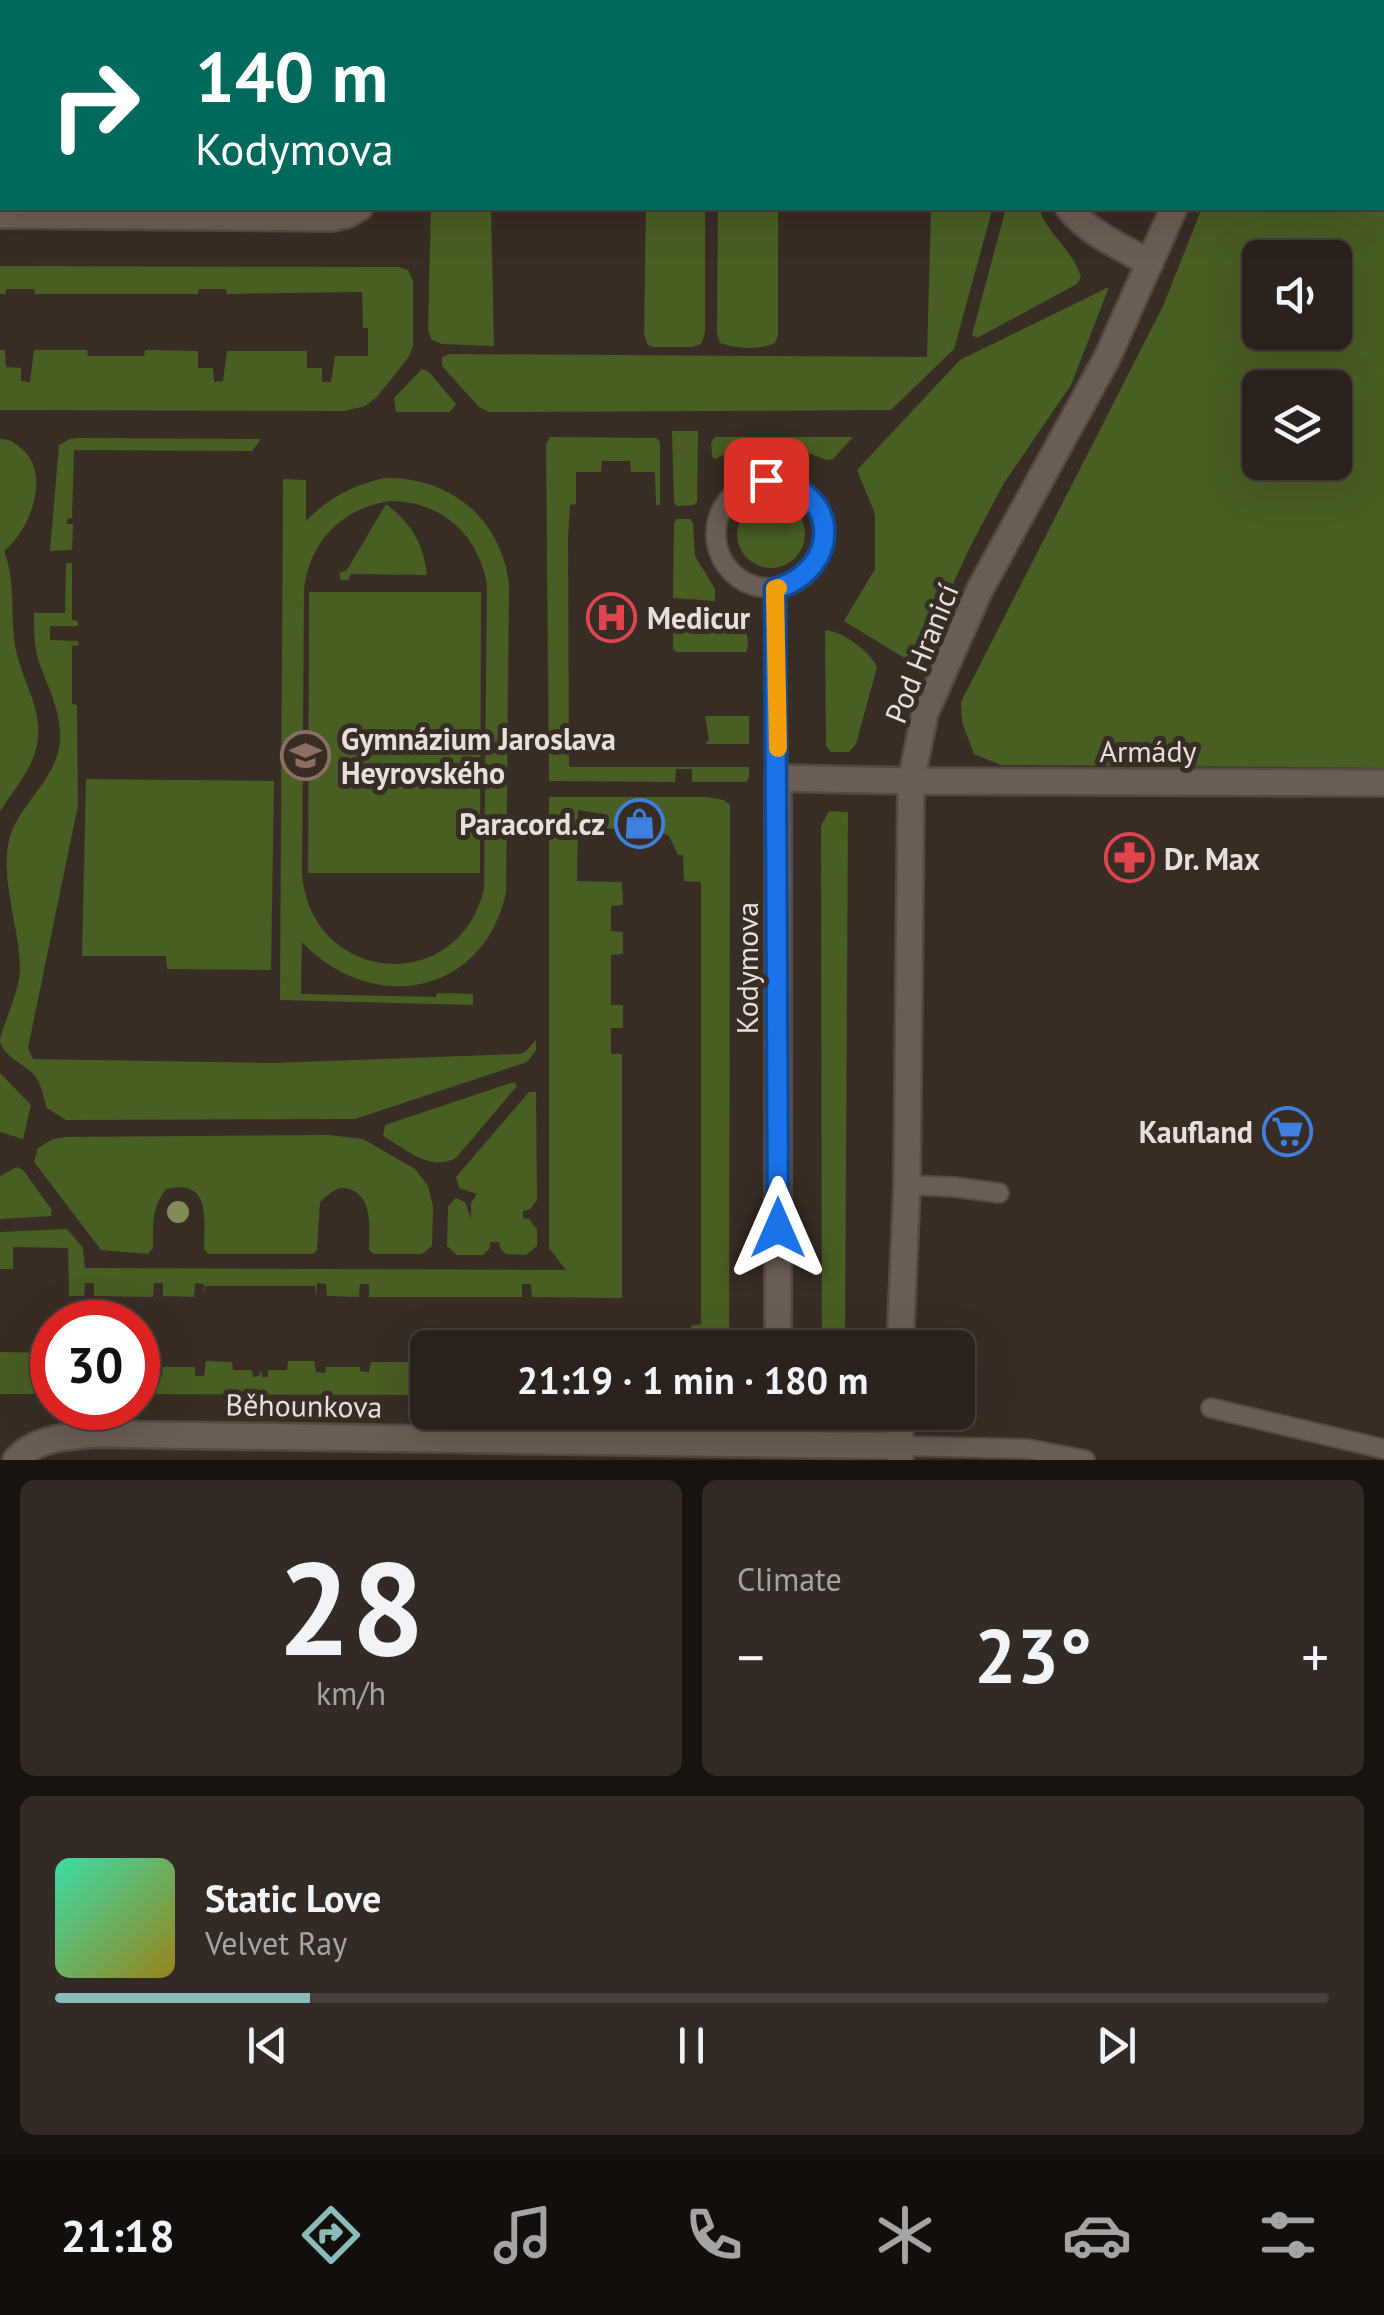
<!DOCTYPE html>
<html lang="en">
<head>
<meta charset="utf-8">
<style>
  :root { --surface:#2a221c; --page:#322a25; --text:#f1f3f6; --muted:#a5a4a3; --line:#463f3b; --accent:#8bbbb9 }
  body { margin:0; font-family:"PT Sans",sans-serif; background:var(--page); color:var(--text); height:100vh; display:flex; flex-direction:column; font-size:38px; white-space:nowrap }
  * { box-sizing:border-box; margin:0 }
  p { font-size:32px; color:var(--muted) }
  .icon { flex:none; width:55px; height:55px; fill:none; stroke:currentColor; stroke-width:2; stroke-linecap:round; stroke-linejoin:round }
  .map { position:relative; height:1460px; overflow:hidden }
  .details { display:flex; flex-direction:column; gap:20px; padding:20px; background:#17130f; flex:1 }
  .details>* { flex:none }
  .guide { position:absolute; left:0px; top:0px; width:1385px; height:210px; box-shadow:0 10px 40px #0002,0 0 0 2px var(--line); background:#00695c; color:#fff; overflow:hidden }
  .buttons { position:absolute; left:1242px; top:240px; display:grid; gap:20px }
  .buttons a { display:grid; place-items:center; width:110px; height:110px; border-radius:15px; background:var(--surface); box-shadow:0 10px 40px #0002,0 0 0 2px var(--line); font-size:50px }
  .speed { position:absolute; left:30px; top:1300px; display:flex; gap:20px; font-size:50px; font-weight:700; text-align:center }
  .speed>* { display:grid; place-content:center; width:130px; height:130px; border-radius:50%; background:var(--surface); box-shadow:0 10px 40px #0002,0 0 0 2px var(--line); line-height:1 }
  .speed .limit { border:15px solid #d22; background:#fff; color:#111 }
  .pin { position:absolute; display:grid; place-items:center; width:85px; height:85px; color:#fff; margin:-42px; border-radius:20px; box-shadow:0 5px 15px #0006 }
  .me { position:absolute; width:110px; margin:-55px; rotate:0deg; stroke-linejoin:round; filter:drop-shadow(0 0 8px #0008) }
  .turn { display:flex; align-items:center; gap:35px; height:210px; padding:0 30px; font-size:45px }
  .turn .icon { width:130px; height:130px; stroke-width:2.5 }
  .turn b { display:block; font-size:70px; line-height:85px }
  .big { font-size:75px; font-weight:800; line-height:1.1 }
  .details .card { flex:1; display:flex; flex-direction:column; justify-content:center; gap:15px; min-width:0; padding:0 35px; border-radius:15px; background:var(--page) }
  .details .dial { align-items:center; gap:0 }
  .dial b { font-size:130px; line-height:1 }
  .song { display:flex; align-items:center; gap:30px }
  .cover { width:120px; height:120px; border-radius:15px; background:linear-gradient(135deg,hsl(160 70% 55%),hsl(50 70% 35%)) }
  .played { height:10px; border-radius:5px; background:linear-gradient(90deg,var(--accent) 20%,var(--line) 20%) }
  .keys { display:flex; justify-content:space-around; direction:ltr }
  .heat { display:flex; justify-content:space-between; align-items:center; font-size:55px; direction:ltr }
  .details .tiles { flex:1; display:grid; gap:20px; grid-template-columns:1fr 1fr }
  .card:last-child { grid-column:span 2 }
  .trip { position:absolute; left:410px; top:1330px; width:565px; height:100px; border-radius:15px; background:var(--surface); box-shadow:0 10px 40px #0002,0 0 0 2px var(--line); font-weight:800; line-height:100px; text-align:center }
  .tab-bar { display:flex; height:160px; justify-content:space-around; align-items:center; background:#110e0b; color:var(--muted) }
  .tab-bar .icon { width:70px; height:70px }
  .tab-bar .current { color:var(--accent) }
  .tab-bar b { font-size:45px; color:var(--text) }
  .map>svg:first-child { display:block }
  .green { fill:#495e23; fill-rule:evenodd }
  .lines { fill:none; stroke-linecap:round; stroke-linejoin:round }
  .service-casing { stroke:#534a43; stroke-width:22 }
  .minor-casing { stroke:#534a43; stroke-width:30 }
  .tertiary-casing { stroke:#534a43; stroke-width:30 }
  .service { stroke:#695d54; stroke-width:18 }
  .minor { stroke:#695d54; stroke-width:25 }
  .tertiary { stroke:#695d54; stroke-width:25 }
  .tree { fill:#808d59 }
  .route-casing { stroke:#114b97; stroke-width:25 }
  .route { stroke:#1a73e8; stroke-width:18 }
  .slow { stroke:#f59e0b; stroke-width:18 }
  .labels { text-anchor:middle; dominant-baseline:central; stroke-width:10; stroke-linejoin:round; paint-order:stroke }
  .poi-label { font-size:30px; font-weight:bold; fill:#e7e0da; stroke:#382d25; text-anchor:start }
  .street-label { font-size:30px; fill:#e7e0da; stroke:#382d25 }
</style>
</head>
<body>
<div class="map">
<svg width="1384" height="1460" viewBox="0 0 1384 1460">
  <rect width="100%" height="100%" fill="#382d25"/>
  <!-- green -->
  <path class="green" d="M1221 0H1384V768L1001 765 974 754 962 722 961 702 1163 306 1202 208H1382V2ZM1260 258H1335V332H1260ZM1260 388H1335V462H1260Z
    M431 208H491L494 346 442 344 432 340 428 330Z
    M646 208 705 209V333L701 344 692 347H653L648 345 644 335Z
    M718 208 778 209V336L775 343C760 350 736 349 720 343L717 334Z
    M931 208H989L991 214 954 349 891 410 489 412 479 407 442 366V357L449 354 927 357Z
    M1006 208H1039C1048 236 1072 248 1081 277L1077 284 977 338 972 335Z
    M0 266 399 267 408 270 413 281V346L408 358 377 397 365 406 345 411 0 410V350H5L6 367 21 368V381L30 382 34 350H87L88 356H144L145 350 198 351V368H213L214 382 223 381 227 351H307V368H322V382H331L335 356H368V328H363L362 292 227 294 226 289H199L198 294H35L34 289H6V294H0Z
    M1109 287 1071 385 1004 483 969 549 916 665 844 621 875 569V514L857 470 960 360Z
    M422 369 429 372 456 404 450 412H396L394 398Z
    M672 431H698L697 502 694 505 677 506 674 502Z
    M550 437 656 438 660 442V505H656L655 472H631L630 461H602L601 472H576V504L570 505 568 538 569 767H749V778L746 782H692V769H676L675 782 549 781 546 444Z
    M715 437H853L833 459 826 460C782 442 759 435 715 459L712 456 711 443Z
    M0 439C10 439 13 442 21 448 52 473 30 531 4 551 15 579 11 608 14 637 15 655 23 673 29 690 51 746 31 766 0 811Z
    M70 439 79 438 261 439 252 451 74 450 72 518 67 519V524H73L72 550 50 551 59 445Z
    M385 478C451 477 501 519 509 584L506 893C483 997 371 1015 302 942L301 994 436 997 437 993 473 994V1005L280 1000 283 479 306 480V521C328 498 353 485 385 478ZM390 501C441 501 478 534 487 584L484 889C458 998 310 984 302 873L304 589C310 541 342 508 390 501Z
    M737 534a34 34 0 1 1 68 0a34 34 0 1 1-68 0Z
    M386 504C412 524 423 543 427 575L351 574 348 580H341L339 573 347 570Z
    M677 519H690L693 523 695 556 715 589V601L673 598 674 523Z
    M66 563H72V620L78 621V626H50V640L78 641 79 645 72 646V704L77 705 78 805 28 1048 33 1059 274 1063 519 1054 525 1052 536 1040V1050L527 1062 355 1119 66 1120 47 1108C44 1100 42 1087 37 1079 29 1065 5 1059 0 1042 0 1031 20 991 20 969 20 928 0 882 9 840 18 804 59 778 60 739 61 709 47 686 38 659 34 644 34 629 34 613H65Z
    M309 592H481L480 873H308Z
    M676 615 740 616C745 628 751 640 746 652H677L673 649V617Z
    M825 630C843 631 869 651 877 667L856 744 849 752H831L826 746Z
    M705 716H749V744H705L709 740Z
    M86 779 274 781 271 970 167 969 166 956H82Z
    M549 797H706L724 800 730 805 729 1347H691V1326L701 1324V882L684 881 683 855H678L669 836 652 829V823L627 819 626 828 603 829V814L578 810 577 881 622 882 623 905 611 906V931L623 932V954L611 955V1005H623V1028H611V1054H622V1298L532 1297 531 1284H522V1297H369V1284H360L359 1297 327 1296 326 1284 317 1283 316 1297 315 1286H205V1297L204 1284 195 1283 194 1297 163 1296V1283H154L153 1297 94 1296V1283H85L84 1296H69L68 1248 13 1247V1269H0V1232L67 1229 83 1248 85 1268 566 1270 549 1248Z
    M829 811 848 812 845 1348 822 1347 821 826Z
    M0 1073 31 1105 23 1139 0 1132Z
    M514 1082 517 1086 456 1158C430 1172 406 1149 383 1136L385 1125Z
    M529 1092H536L537 1200 530 1209 523 1211V1218L529 1219 537 1229V1246L526 1255 506 1254 500 1248 499 1242H490V1248L483 1255H457L447 1246 448 1206 456 1198 465 1202 471 1219V1203L477 1194 459 1188 456 1177Z
    M329 1135 363 1139 415 1169 428 1186 433 1207 432 1246 422 1254H374L369 1250C369 1229 374 1199 350 1189 337 1185 329 1194 320 1202L317 1250 313 1254H209L204 1249C204 1217 211 1179 166 1189 151 1209 153 1225 153 1248L148 1254 101 1250 34 1162 38 1148 53 1139 66 1137Z
    M17 1167 23 1170 52 1210 51 1216 0 1219V1176Z
    M0 1352 52 1353V1394H0Z
    M138 1361H151L153 1376H162L163 1367H195V1376H204L206 1361 232 1362 233 1370H252L253 1377 259 1376 261 1370 262 1377H268V1370H287L288 1361H314L316 1372 325 1373 326 1367H360V1371L369 1372 371 1362H427V1395L138 1394Z"/>
  <g class="lines">
    <defs>
      <path id="service" d="M716 534a54 54 0 1 1 108 0a54 54 0 1 1-108 0Z
        M775 589 778 778
        M907 1185 955 1187 999 1193
        M1211 1408 1384 1449
        M900 1446 1028 1449 1085 1460"/>
      <path id="minor" d="M291 0 293 2
        M1064 0V2
        M14 2 19 0
        M208 2 212 0
        M0 130 2 129
        M1069 208C1089 234 1122 247 1150 263
        M0 215 332 218 346 215 359 208
        M778 1348V778L911 781
        M779 1412V1442
        M16 1460C37 1437 66 1437 96 1434L900 1446"/>
      <path id="tertiary" d="M1193 0V2
        M911 781 1384 783
        M900 1348 907 1185 911 781 925 713 980 589 1107 358 1174 208
        M900 1412V1460"/>
    </defs>
    <!-- service casing -->
    <use href="#service" class="service-casing"/>
    <!-- minor casing -->
    <use href="#minor" class="minor-casing"/>
    <!-- tertiary casing -->
    <use href="#tertiary" class="tertiary-casing"/>
    <!-- service -->
    <use href="#service" class="service"/>
    <!-- minor -->
    <use href="#minor" class="minor"/>
    <!-- tertiary -->
    <use href="#tertiary" class="tertiary"/>
  </g>
  <!-- trees -->
  <circle class="tree" cx="178" cy="1212" r="11"/>
  <g class="lines">
    <defs>
      <path id="route" d="M766 480C839 486 845 568 775 589L778 1228"/>
    </defs>
    <!-- route casing -->
    <use href="#route" class="route-casing"/>
    <!-- route -->
    <use href="#route" class="route"/>
    <!-- slow -->
    <path class="slow" d="M778 748 775 589 778 588"/>
  </g>
  <!-- icons -->
  <defs>
    <symbol id="hospital-ring" viewBox="-11 -11 22 22"><circle r="9.5" fill="#382d25" stroke="#e0444e" stroke-width="1.5"/><path d="M-5-5h3v3.5h4V-5h3V5h-3V1.5h-4V5h-3Z" fill="#e0444e"/></symbol>
    <symbol id="school-ring" viewBox="-11 -11 22 22"><circle r="9.5" fill="#382d25" stroke="#8d6e63" stroke-width="1.5"/><path d="M0-5L7-2L0 1L-7-2ZM-4 1L0 2.5L4 1V4Q0 6-4 4Z" fill="#8d6e63"/></symbol>
    <symbol id="shop-ring" viewBox="-11 -11 22 22"><circle r="9.5" fill="#382d25" stroke="#3f7fe0" stroke-width="1.5"/><path d="M-5-2.5h2.3a2.7 3.5 0 0 1 5.4 0H5L5.5 6h-11ZM-1.5-2.5h3a1.5 2.3 0 0 0-3 0Z" fill="#3f7fe0"/></symbol>
    <symbol id="pharmacy-ring" viewBox="-11 -11 22 22"><circle r="9.5" fill="#382d25" stroke="#e0444e" stroke-width="1.5"/><path d="M-2-6h4v4h4v4h-4v4h-4v-4h-4v-4h4Z" fill="#e0444e"/></symbol>
    <symbol id="supermarket-ring" viewBox="-11 -11 22 22"><circle r="9.5" fill="#382d25" stroke="#3f7fe0" stroke-width="1.5"/><path d="M-6-5.5h2.5l.6 2H6L4.5 2H-2.5L-4.4-4H-6ZM-1.5 3.2a1.3 1.3 0 1 0 .1 0ZM3 3.2a1.3 1.3 0 1 0 .1 0Z" fill="#3f7fe0"/></symbol>
  </defs>
  <g fill-rule="evenodd">
    <use href="#hospital-ring" x="584" y="590" width="55" height="55"/>
    <use href="#school-ring" x="278" y="728" width="55" height="55"/>
    <use href="#shop-ring" x="612" y="796" width="55" height="55"/>
    <use href="#pharmacy-ring" x="1102" y="830" width="55" height="55"/>
    <use href="#supermarket-ring" x="1260" y="1104" width="55" height="55"/>
  </g>
  <g class="labels">
    <!-- poi labels -->
    <g class="poi-label">
      <text x="647" y="617">Medicur</text>
      <text x="341" y="738">Gymnázium Jaroslava<tspan x="341" dy="34">Heyrovského</tspan></text>
      <text x="605" y="823" text-anchor="end">Paracord.cz</text>
      <text x="1164" y="858">Dr. Max</text>
      <text x="1253" y="1131" text-anchor="end">Kaufland</text>
    </g>
    <!-- street labels -->
    <g class="street-label">
      <text transform="translate(921 653) rotate(-68)">Pod Hranicí</text>
      <text x="1148" y="750">Armády</text>
      <text transform="translate(746 968) rotate(-90)">Kodymova</text>
      <text transform="translate(304 1405) rotate(1)">Běhounkova</text>
    </g>
  </g>
</svg>
<div class="buttons">
<a><svg class="icon" aria-label="sound" viewBox="0 0 24 24"><path d="M4 9h4l5-4v14l-5-4H4zM17 9q2 3 0 6"/></svg></a>
<a><svg class="icon" aria-label="layers" viewBox="0 0 24 24"><path d="M12 4l9 5-9 5-9-5zM3 14l9 5 9-5"/></svg></a>
</div>
<div class="speed"><div class="limit">30</div></div>
<div class="pin" style="left:766px;top:480px;background:#d93025"><svg class="icon" aria-label="arrive" viewBox="0 0 24 24"><path d="M6 21V4h12l-3 4 3 4H6"/></svg></div>
<svg class="me" style="left:778px;top:1228px" viewBox="-20 -20 40 40"><path d="M0-17L14 15 0 8-14 15z" fill="#1a73e8" stroke="#fff" stroke-width="4"/></svg>
<div class="trip">21:19 · 1 min · 180 m</div>
<div class="guide">
<div class="turn"><svg class="icon" aria-label="right" viewBox="0 0 24 24"><path d="M7 20v-9h11M14 6l5 5-5 5"/></svg><div><b>140 m</b>Kodymova</div></div>
</div>
</div>
<section class="details">
<div class="tiles">
<div class="card dial"><b>28</b><p>km/h</p></div>
<div class="card"><p>Climate</p>
<div class="heat"><a>−</a><b class="big">23°</b><a>+</a></div>
</div>
<div class="card">
<div class="song"><i class="cover"></i><div><b>Static Love</b><p>Velvet Ray</p></div></div>
<div class="played"></div>
<div class="keys"><svg class="icon" aria-label="previous" viewBox="0 0 24 24"><path d="M18 5L8 12l10 7zM5 5v14"/></svg><svg class="icon" aria-label="pause" viewBox="0 0 24 24"><path d="M8 5v14M16 5v14"/></svg><svg class="icon" aria-label="next" viewBox="0 0 24 24"><path d="M6 5l10 7-10 7zM19 5v14"/></svg></div>
</div>
</div>
</section>
<nav class="tab-bar">
<b>21:18</b>
<svg class="icon current" aria-label="directions" viewBox="0 0 24 24"><path d="M12 3l9 9-9 9-9-9zM9 14v-3h6M13 9l2 2-2 2"/></svg>
<svg class="icon" aria-label="music" viewBox="0 0 24 24"><path d="M9 18V5l10-2v13"/><circle cx="6" cy="18" r="3"/><circle cx="16" cy="16" r="3"/></svg>
<svg class="icon" aria-label="phone" viewBox="0 0 24 24"><path d="M5 4h4l2 5-3 2q2 4 5 5l2-3 5 2v4C11 20 4 13 5 4z"/></svg>
<svg class="icon" aria-label="climate" viewBox="0 0 24 24"><path d="M12 3v18M4 7l16 10M4 17L20 7"/></svg>
<svg class="icon" aria-label="car" viewBox="0 0 24 24"><path d="M5 17H2v-5l4-1 3-4h7l3 4 3 1v5h-3M9 17h6M6 11h13"/><circle cx="7" cy="17" r="2"/><circle cx="17" cy="17" r="2"/></svg>
<svg class="icon" aria-label="filters" viewBox="0 0 24 24"><path d="M4 7h16M4 17h16"/><circle cx="9" cy="7" r="2"/><circle cx="15" cy="17" r="2"/></svg>
</nav>
</body>
</html>
